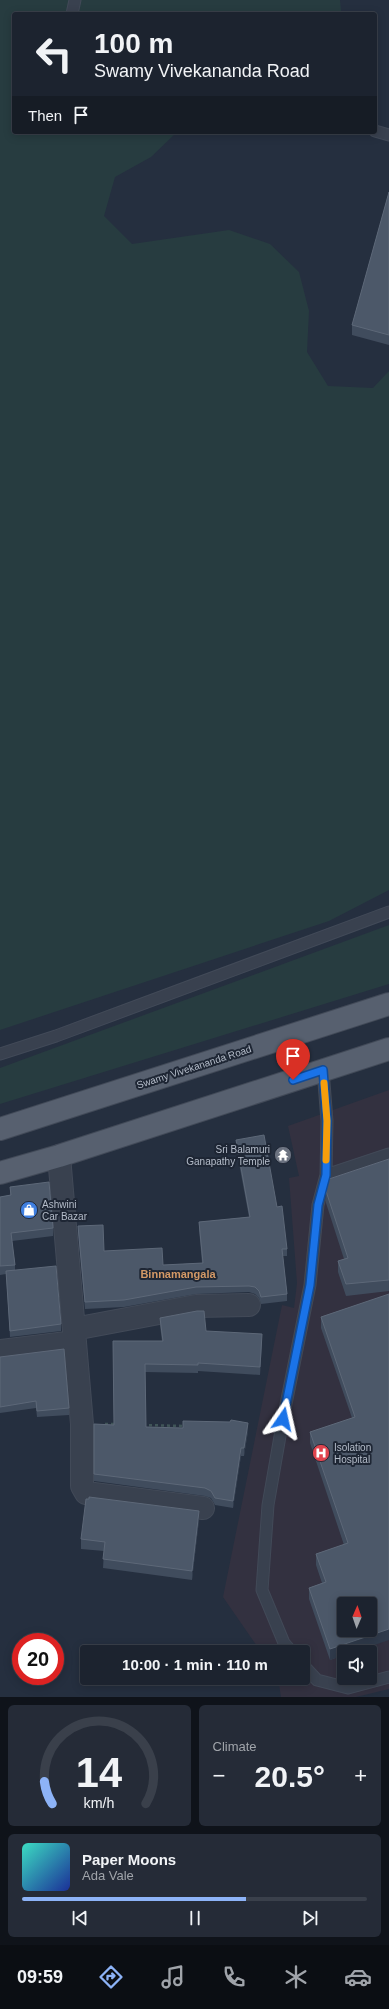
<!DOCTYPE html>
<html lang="en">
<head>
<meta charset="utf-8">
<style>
  :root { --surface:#1c232f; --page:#252b37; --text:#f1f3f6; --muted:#a0a4aa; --line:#3a404b; --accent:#8db3f7 }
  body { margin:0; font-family:Helvetica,sans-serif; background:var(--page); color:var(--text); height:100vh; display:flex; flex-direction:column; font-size:15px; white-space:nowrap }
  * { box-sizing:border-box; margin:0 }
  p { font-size:13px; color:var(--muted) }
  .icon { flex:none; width:22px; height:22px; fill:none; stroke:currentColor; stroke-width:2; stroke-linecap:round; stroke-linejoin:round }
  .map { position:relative; height:1697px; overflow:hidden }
  .sheet { display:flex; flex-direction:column; gap:8px; padding:8px; background:#0f131a; flex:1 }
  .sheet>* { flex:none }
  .hud { position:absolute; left:12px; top:12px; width:365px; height:122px; border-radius:4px; box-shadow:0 2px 10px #0003,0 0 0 1px var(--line); background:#1c232f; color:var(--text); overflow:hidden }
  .needle { width:26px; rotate:2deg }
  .controls { position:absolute; left:337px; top:1597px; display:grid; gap:8px }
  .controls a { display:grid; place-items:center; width:40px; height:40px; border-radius:4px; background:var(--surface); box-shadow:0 2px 10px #0003,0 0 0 1px var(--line); font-size:20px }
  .speed { position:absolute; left:12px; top:1633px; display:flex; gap:8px; font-size:20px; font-weight:700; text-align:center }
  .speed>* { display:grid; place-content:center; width:52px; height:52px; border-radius:50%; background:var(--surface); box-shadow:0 2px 10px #0003,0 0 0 1px var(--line); line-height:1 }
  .speed .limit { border:6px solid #d22; background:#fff; color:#111 }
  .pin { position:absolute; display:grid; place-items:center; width:34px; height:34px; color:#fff; margin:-41px -17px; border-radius:50% 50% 50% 0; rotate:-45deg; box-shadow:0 0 4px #0007 }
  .pin .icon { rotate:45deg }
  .me { position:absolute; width:44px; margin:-22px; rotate:11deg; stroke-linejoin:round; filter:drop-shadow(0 0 3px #0008) }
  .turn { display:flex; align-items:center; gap:14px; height:84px; padding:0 16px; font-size:18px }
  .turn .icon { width:52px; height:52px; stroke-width:2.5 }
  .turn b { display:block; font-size:28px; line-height:34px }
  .then { display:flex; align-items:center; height:38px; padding:0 16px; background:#0003; gap:8px; font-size:15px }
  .big { font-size:30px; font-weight:800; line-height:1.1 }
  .sheet .widget { flex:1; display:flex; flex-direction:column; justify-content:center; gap:6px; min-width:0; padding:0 14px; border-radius:6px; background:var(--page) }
  .sheet .dial { align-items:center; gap:0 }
  .dial svg { height:104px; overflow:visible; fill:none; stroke:var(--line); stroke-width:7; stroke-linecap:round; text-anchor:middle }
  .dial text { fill:var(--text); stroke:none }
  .song { display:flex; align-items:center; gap:12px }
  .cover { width:48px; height:48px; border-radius:6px; background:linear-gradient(135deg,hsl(170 70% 55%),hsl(230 70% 35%)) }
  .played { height:4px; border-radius:2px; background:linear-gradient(90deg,var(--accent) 65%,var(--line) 65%) }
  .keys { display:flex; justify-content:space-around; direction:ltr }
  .heat { display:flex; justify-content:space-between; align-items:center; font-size:22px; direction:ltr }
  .sheet .tiles { flex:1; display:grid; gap:8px; grid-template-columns:1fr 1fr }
  .widget:last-child { grid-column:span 2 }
  .trip { position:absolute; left:80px; top:1645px; width:230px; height:40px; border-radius:4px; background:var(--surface); box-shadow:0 2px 10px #0003,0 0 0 1px var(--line); font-weight:800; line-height:40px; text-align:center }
  .dock { display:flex; height:64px; justify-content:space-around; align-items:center; background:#0b0e13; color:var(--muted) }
  .dock .icon { width:28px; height:28px }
  .dock .selected { color:var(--accent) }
  .dock b { font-size:18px; color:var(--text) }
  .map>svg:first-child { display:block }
  .medical { fill:#333140; fill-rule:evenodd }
  .green { fill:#273c40 }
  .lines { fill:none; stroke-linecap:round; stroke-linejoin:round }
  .lane-casing { stroke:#424a58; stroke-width:13 }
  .street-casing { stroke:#424a58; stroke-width:24 }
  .primary-casing { stroke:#424a58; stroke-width:24 }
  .path { stroke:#405558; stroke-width:2.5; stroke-dasharray:3 3; stroke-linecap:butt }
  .lane { stroke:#39414f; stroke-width:11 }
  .street { stroke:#39414f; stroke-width:22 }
  .primary { stroke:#57606f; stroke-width:22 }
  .wall { fill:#404c5d }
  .shaded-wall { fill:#303b4c }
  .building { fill:#4c5869; stroke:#5d6878; fill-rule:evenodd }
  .route-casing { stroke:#114b97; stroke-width:10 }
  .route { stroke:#1a73e8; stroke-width:7 }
  .slow { stroke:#f59e0b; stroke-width:7 }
  .labels { text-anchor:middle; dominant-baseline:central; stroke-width:4; stroke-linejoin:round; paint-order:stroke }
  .street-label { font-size:10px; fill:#b5bdca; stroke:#1e2634 }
  .poi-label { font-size:10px; fill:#b5bdca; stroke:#1e2634; text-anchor:start }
  .neighbourhood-label { font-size:11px; font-weight:bold; fill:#d49966; stroke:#1e2634 }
</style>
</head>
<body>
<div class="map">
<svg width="389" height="1697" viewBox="0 0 389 1697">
  <rect width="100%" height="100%" fill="#252f3f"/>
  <!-- medical -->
  <path class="medical" d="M389 1090V1689L356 1697H281L278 1678H303V1652H261L223 1597 282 1305 294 1308 297 1283 289 1178 299 1176 288 1126ZM344 1604H370V1630H344ZM344 1652H370V1678H344Z"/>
  <!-- green -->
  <path class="green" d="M0 0H340L341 11 335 14H14V132H177L151 157 115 177 104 216 132 244 229 230 270 244 299 272 309 311 307 352 328 386 373 388 389 371V890L329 921 0 1030Z
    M389 925V984L0 1104V1068Z"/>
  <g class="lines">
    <defs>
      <path id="lane" d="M72 14 75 0
        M375 131 389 135
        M0 1054 56 1036 389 912
        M323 1070 327 1121 326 1175 389 1154
        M292 1652 284 1643 262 1590 268 1505 283 1419 310 1285 318 1205 326 1175
        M303 1665 317 1680 348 1688 389 1677"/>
      <path id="street" d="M59 1156 82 1424V1486L86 1493 203 1508
        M74 1329 196 1306 249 1305
        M0 1351 75 1342"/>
      <path id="primary" d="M0 1129 389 1004
        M0 1173 59 1156 389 1049"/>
    </defs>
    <!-- lane casing -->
    <use href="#lane" class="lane-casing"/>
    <!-- street casing -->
    <use href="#street" class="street-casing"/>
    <!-- primary casing -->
    <use href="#primary" class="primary-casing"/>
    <!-- path -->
    <path class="path" d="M105 1424H116
      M143 1425 186 1426"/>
    <!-- lane -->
    <use href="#lane" class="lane"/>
    <!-- street -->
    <use href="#street" class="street"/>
    <!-- primary -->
    <use href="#primary" class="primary"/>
  </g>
  <!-- wall -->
  <path class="wall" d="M389 192V345L352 335V325Z
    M236 1140 277 1207 287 1249V1256H283L287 1294V1301L261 1304 259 1298 255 1294 249 1292 196 1294 124 1307 85 1309 78 1233V1226L104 1251 163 1265 202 1263 199 1229V1222L249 1217 236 1147Z
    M389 1159V1291L346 1296 338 1272V1261L344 1259 326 1203V1191Z
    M10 1187 53 1228V1236L12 1241 15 1265V1270L61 1324V1331L10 1337 6 1274 0 1275V1197L10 1195Z
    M389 1294 344 1655 330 1660 309 1599V1588L322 1583 316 1565V1554L344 1545 310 1443V1432L352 1418 321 1328V1317Z
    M160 1318 206 1331 262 1342 260 1375 198 1371V1373L145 1372 146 1427 248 1431 244 1456H241L233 1508 215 1505 211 1498 205 1496 94 1481V1424L114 1425 113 1341H162L160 1325Z
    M0 1357 69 1408V1415L37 1417 36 1408 0 1413Z
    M199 1520 192 1580 103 1568 104 1551 81 1549V1539Z"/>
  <!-- shaded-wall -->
  <path class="shaded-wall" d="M262 1334V1342L260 1375V1367Z
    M248 1423V1431L244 1456V1448Z
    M241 1448V1456L233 1508V1501Z
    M199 1511V1520L192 1580V1571Z
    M389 1629V1640L354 1652H344V1655L330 1660V1649Z"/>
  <!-- building -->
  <path class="building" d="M389 192V335L352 325Z
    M264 1135 277 1207 282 1206 287 1249H282L287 1294 261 1297 259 1291 255 1287 249 1286 196 1287 124 1300 85 1302 78 1226 103 1225 104 1251 162 1248 163 1265 203 1263 199 1222 250 1217 236 1140Z
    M389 1159V1280L346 1284 338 1261 348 1258 326 1191 329 1179Z
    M49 1182 53 1228 11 1233 15 1265 0 1266V1197L11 1195 10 1187Z
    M56 1266 61 1324 10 1331 6 1271Z
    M389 1294V1629L330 1649 309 1588 326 1582 316 1554 348 1543 310 1432 355 1417 321 1317ZM344 1604H370V1630H344Z
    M197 1311H204L206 1331 262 1334 260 1367 198 1363V1365L145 1364 146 1427 183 1428V1421L230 1422 231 1420 248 1423 244 1448H241L233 1501 215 1498 211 1491 205 1488 94 1474V1424L114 1425 113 1341H163L160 1318Z
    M64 1349 69 1408 37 1411 36 1401 0 1407V1357Z
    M89 1497 199 1511 192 1571 103 1559 105 1542 81 1539 86 1499H89Z"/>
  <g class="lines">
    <defs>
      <path id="route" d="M283 1419 310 1285 318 1205 326 1175 327 1121 323 1070 293 1080"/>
    </defs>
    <!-- route casing -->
    <use href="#route" class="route-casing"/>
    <!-- route -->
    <use href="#route" class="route"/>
    <!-- slow -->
    <path class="slow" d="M324 1083 327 1121 326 1160"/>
  </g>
  <!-- icons -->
  <defs>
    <symbol id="temple-disc" viewBox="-11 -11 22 22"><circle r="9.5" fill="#6b7280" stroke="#1e2634"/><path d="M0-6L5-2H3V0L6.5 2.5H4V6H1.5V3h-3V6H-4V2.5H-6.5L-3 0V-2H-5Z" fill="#fff"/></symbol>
    <symbol id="shop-disc" viewBox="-11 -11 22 22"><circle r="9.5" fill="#3f7fe0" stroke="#1e2634"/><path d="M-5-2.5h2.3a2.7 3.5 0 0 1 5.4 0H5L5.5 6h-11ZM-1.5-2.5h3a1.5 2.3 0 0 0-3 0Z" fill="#fff"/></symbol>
    <symbol id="hospital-disc" viewBox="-11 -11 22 22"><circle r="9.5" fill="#e0444e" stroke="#1e2634"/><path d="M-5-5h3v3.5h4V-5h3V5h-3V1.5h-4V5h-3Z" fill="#fff"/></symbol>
  </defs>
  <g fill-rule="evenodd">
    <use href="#temple-disc" x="273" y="1145" width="20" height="20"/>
    <use href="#shop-disc" x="19" y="1200" width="20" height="20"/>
    <use href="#hospital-disc" x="311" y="1443" width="20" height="20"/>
  </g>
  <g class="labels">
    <!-- street labels -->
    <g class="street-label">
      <text transform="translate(194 1067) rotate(-18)">Swamy Vivekananda Road</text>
    </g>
    <!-- poi labels -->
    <g class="poi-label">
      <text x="270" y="1149" text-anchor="end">Sri Balamuri<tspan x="270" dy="12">Ganapathy Temple</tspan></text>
      <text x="42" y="1204">Ashwini<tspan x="42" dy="12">Car Bazar</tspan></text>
      <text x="334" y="1447">Isolation<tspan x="334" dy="12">Hospital</tspan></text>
    </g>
    <!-- neighbourhood labels -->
    <g class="neighbourhood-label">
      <text x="178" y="1274">Binnamangala</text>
    </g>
  </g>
</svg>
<div class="controls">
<a><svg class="needle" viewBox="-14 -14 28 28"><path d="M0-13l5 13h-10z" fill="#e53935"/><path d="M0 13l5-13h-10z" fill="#a0a4aa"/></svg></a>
<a><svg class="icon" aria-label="sound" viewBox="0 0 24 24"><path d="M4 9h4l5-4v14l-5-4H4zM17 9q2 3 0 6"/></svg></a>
</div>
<div class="speed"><div class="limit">20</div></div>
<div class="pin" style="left:293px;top:1080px;background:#d93025"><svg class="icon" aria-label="arrive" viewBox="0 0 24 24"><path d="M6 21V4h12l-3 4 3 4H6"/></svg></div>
<svg class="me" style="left:283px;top:1419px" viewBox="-20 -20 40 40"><path d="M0-17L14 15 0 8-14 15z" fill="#1a73e8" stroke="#fff" stroke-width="4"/></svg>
<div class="trip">10:00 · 1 min · 110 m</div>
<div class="hud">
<div class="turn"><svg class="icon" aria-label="left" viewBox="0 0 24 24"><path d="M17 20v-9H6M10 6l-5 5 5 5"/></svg><div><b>100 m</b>Swamy Vivekananda Road</div></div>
<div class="then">Then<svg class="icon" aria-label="arrive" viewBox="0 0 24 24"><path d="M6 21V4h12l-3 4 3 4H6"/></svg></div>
</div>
</div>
<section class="sheet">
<div class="tiles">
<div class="widget dial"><svg viewBox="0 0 100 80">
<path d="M14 69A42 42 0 1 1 86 69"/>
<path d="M14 69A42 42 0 0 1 8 52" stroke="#8db3f7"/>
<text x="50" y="56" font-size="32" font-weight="700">14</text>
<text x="50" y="72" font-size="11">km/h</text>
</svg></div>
<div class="widget"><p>Climate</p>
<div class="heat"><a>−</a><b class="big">20.5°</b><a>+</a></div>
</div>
<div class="widget">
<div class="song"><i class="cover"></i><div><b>Paper Moons</b><p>Ada Vale</p></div></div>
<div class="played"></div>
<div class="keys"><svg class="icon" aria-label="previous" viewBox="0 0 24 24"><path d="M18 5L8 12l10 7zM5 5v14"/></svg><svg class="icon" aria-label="pause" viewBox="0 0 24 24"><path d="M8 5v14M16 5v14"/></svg><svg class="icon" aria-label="next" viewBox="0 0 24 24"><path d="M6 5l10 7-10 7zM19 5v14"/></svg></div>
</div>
</div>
</section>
<nav class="dock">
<b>09:59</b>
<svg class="icon selected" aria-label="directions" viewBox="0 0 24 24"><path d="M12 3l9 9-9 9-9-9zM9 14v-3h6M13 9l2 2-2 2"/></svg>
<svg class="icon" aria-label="music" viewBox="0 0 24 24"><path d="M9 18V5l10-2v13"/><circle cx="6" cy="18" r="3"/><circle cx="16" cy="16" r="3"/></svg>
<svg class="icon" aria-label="phone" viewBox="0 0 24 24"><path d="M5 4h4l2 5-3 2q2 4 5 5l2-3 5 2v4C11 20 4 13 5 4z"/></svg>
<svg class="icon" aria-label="climate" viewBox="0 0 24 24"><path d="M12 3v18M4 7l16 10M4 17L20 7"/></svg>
<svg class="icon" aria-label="car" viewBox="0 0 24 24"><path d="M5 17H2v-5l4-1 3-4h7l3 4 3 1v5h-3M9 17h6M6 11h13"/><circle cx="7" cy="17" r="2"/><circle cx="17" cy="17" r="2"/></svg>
</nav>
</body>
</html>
